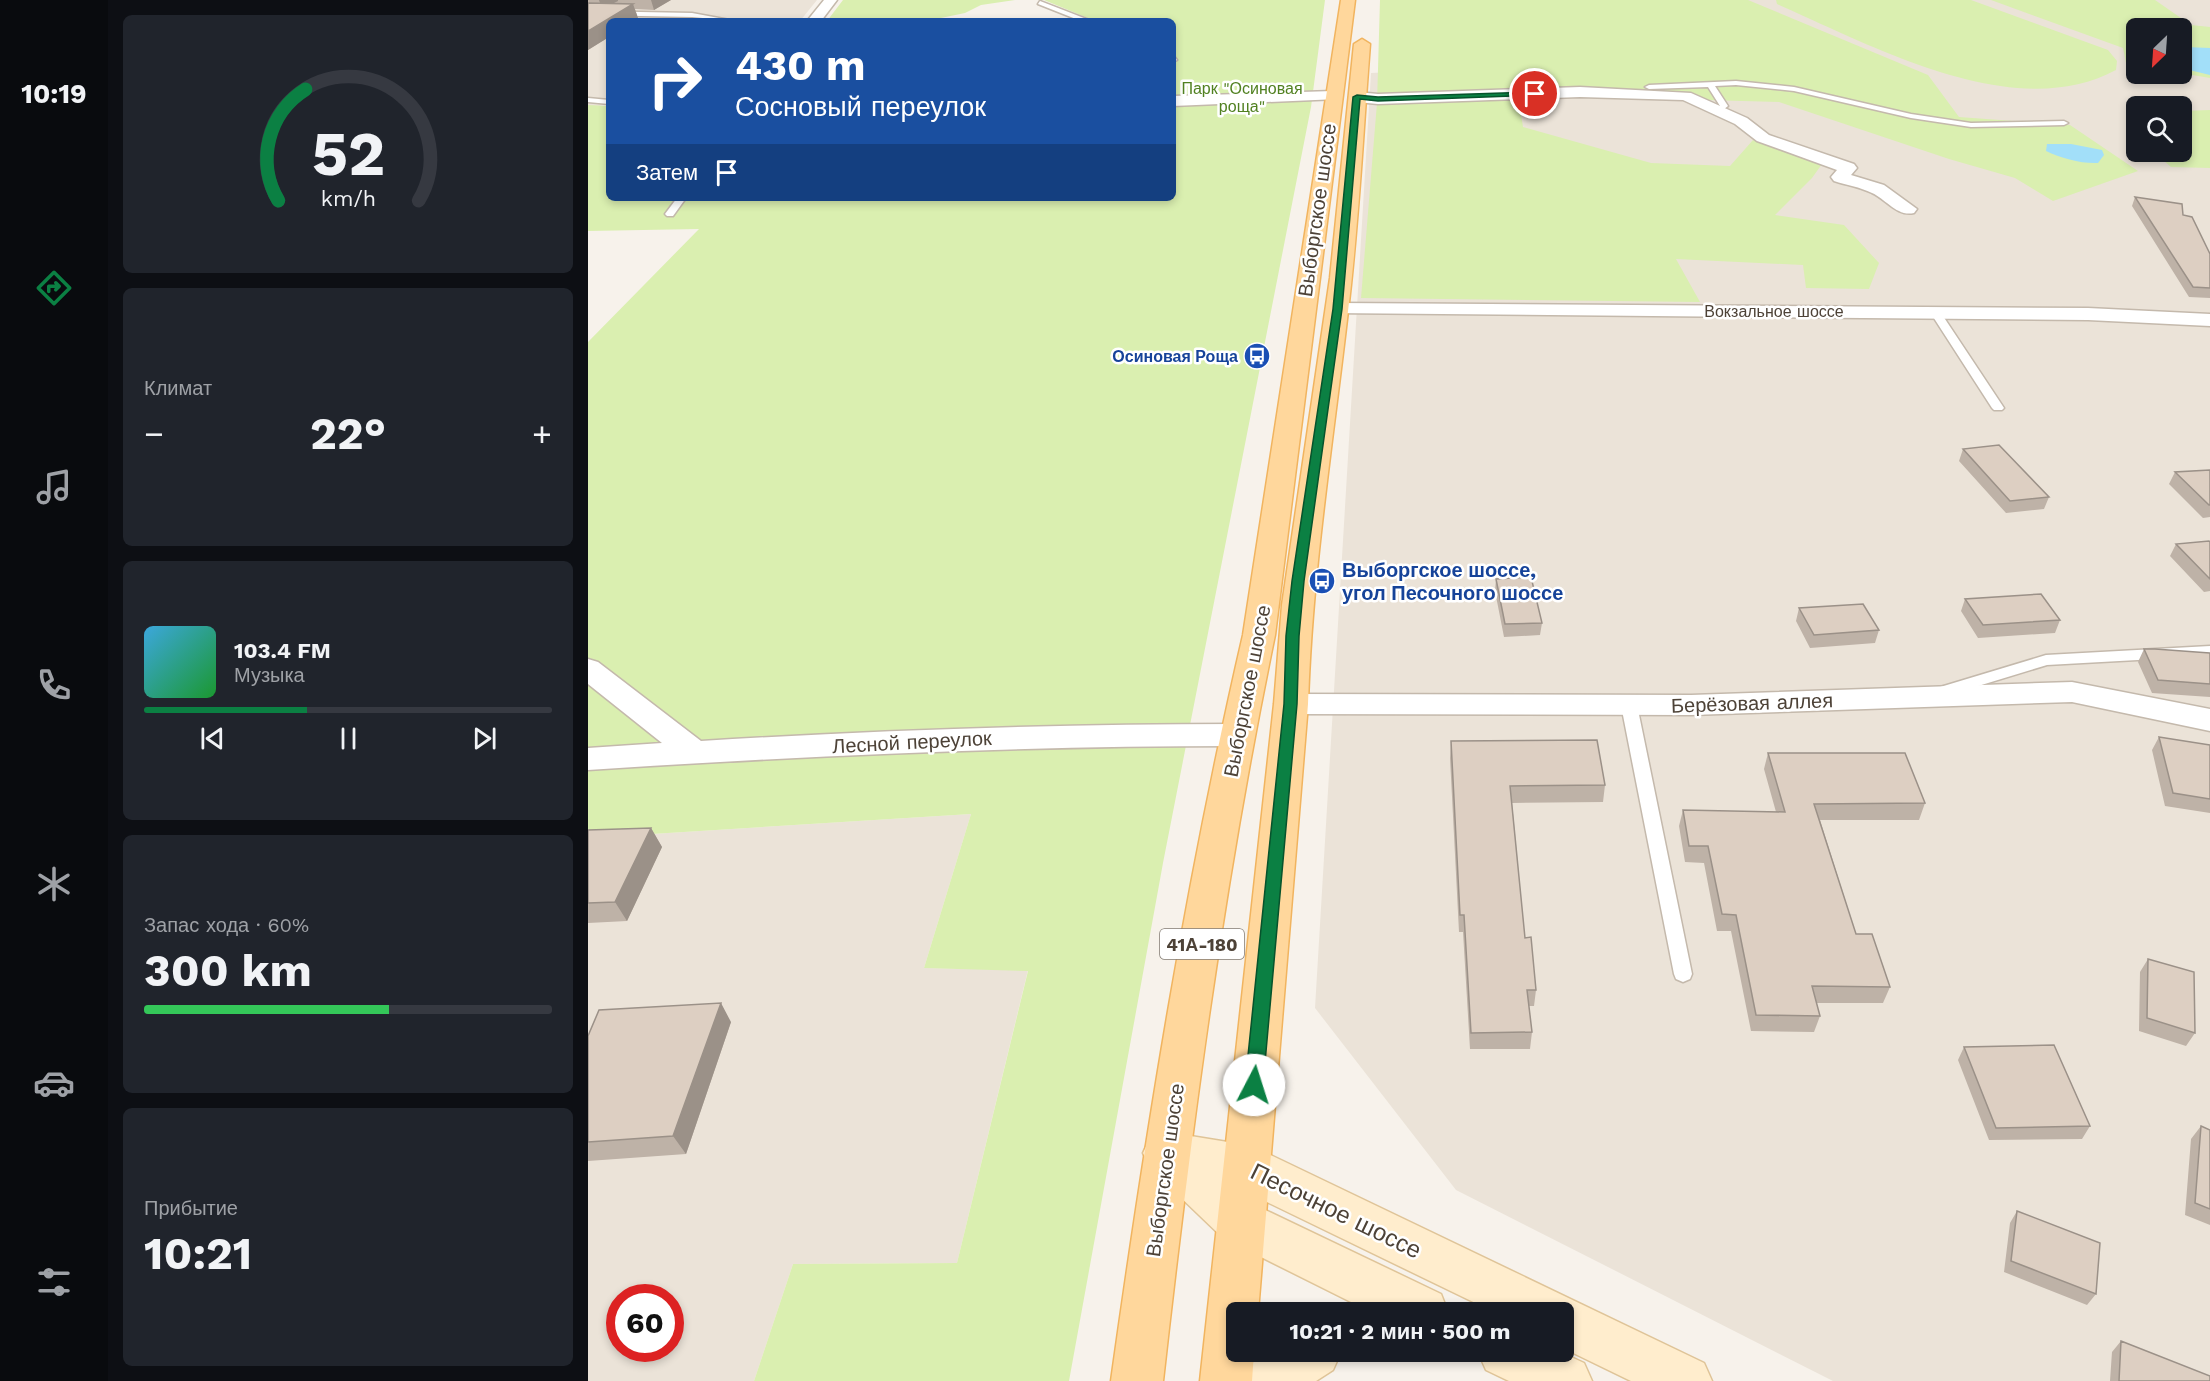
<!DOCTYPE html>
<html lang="ru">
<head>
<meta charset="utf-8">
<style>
  :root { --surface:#171b24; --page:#20242c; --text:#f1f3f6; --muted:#9ea1a6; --line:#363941; --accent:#0b8043 }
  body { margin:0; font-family:"Work Sans",sans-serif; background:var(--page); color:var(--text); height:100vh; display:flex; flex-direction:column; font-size:22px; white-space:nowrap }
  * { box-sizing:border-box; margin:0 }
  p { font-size:20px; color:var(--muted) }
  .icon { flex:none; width:33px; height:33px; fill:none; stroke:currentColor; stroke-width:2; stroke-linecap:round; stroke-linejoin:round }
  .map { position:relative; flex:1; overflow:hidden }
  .side { display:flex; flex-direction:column; gap:15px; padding:15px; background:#0d0f14; width:480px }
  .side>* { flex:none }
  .banner { position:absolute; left:18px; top:18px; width:570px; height:183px; border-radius:9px; box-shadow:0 3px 9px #0003; background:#1a4fa0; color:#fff; overflow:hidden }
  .needle { width:39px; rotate:205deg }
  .tools { position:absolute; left:1538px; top:18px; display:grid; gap:12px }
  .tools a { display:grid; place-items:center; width:66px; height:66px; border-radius:9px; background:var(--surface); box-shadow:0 3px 9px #0003; font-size:30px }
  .speed { position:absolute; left:18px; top:1284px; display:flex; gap:12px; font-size:30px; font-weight:700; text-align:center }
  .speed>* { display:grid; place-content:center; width:78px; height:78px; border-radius:50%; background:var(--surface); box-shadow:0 3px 9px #0003; line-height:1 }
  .speed .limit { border:9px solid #d22; background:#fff; color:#111 }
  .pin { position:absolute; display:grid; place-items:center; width:51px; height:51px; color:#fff; margin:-26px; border:3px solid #fff; border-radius:50%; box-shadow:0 2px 6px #0007 }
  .me { position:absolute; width:66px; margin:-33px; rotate:5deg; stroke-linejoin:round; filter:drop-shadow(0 0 4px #0008) }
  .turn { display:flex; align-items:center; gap:21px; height:126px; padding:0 30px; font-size:27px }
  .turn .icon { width:78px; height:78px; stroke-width:2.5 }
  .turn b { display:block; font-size:42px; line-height:51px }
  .then { display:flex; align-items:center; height:57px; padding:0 30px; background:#0003; gap:12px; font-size:22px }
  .big { font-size:45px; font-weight:700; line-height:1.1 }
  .side .card { flex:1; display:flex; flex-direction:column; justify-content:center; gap:9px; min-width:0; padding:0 21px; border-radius:9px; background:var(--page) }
  .side .dial { align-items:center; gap:0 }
  .dial svg { height:156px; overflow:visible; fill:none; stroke:var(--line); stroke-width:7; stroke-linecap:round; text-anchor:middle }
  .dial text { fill:var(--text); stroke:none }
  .song { display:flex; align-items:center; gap:18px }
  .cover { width:72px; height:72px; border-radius:9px; background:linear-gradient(135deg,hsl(200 70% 55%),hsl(130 70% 35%)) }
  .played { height:6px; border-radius:3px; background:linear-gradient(90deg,var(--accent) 40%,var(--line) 40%) }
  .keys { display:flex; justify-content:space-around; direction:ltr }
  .heat { display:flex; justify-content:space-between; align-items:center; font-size:33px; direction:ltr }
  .charge { height:9px; border-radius:4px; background:linear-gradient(90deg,#34c759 60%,var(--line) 0) }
  .trip { position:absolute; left:638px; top:1302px; width:348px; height:60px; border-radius:9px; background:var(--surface); box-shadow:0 3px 9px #0003; font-weight:700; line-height:60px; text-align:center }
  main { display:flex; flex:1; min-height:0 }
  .tab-bar { display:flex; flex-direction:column; width:108px; justify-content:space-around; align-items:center; background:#090b0e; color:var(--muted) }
  .tab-bar .icon { width:42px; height:42px }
  .tab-bar .current { color:var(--accent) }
  .tab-bar b { font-size:27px; color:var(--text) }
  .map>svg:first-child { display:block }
  .residential { fill:#ebe3d8; fill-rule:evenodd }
  .green { fill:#daefb0 }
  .water { fill:#a2dff9 }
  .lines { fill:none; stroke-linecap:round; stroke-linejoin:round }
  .lane-casing { stroke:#c4b9ac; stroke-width:3 }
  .street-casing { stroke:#c4b9ac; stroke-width:3 }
  .secondary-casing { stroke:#dfc498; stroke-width:3 }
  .primary-casing { stroke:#f1b45f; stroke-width:3 }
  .lane { fill:#fff; fill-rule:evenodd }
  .street { fill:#fff; fill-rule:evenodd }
  .secondary { fill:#ffedcd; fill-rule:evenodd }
  .primary { fill:#ffd79c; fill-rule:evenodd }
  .wall { fill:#beb2a7 }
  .shaded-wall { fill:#9b9188 }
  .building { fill:#ddcfc2; stroke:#9b9188; stroke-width:1.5 }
  .route { fill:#0b8043; stroke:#07532c; stroke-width:1.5 }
  .labels { text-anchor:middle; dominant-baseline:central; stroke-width:5; stroke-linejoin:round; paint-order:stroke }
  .far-park-label { font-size:16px; fill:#518121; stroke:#fff }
  .far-street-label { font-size:16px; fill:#4d4237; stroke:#fff }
  .far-transit-label { font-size:16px; font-weight:bold; fill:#164399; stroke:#fff; text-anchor:end }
  .shield { fill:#fff; stroke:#827b73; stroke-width:1.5 }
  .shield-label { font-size:18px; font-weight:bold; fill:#4d4237 }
  .street-label { font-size:20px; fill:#4d4237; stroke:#fff }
  .transit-label { font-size:20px; font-weight:bold; fill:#164399; stroke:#fff; text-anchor:start }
  .near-street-label { font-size:24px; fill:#4d4237; stroke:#fff }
</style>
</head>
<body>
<main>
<nav class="tab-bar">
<b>10:19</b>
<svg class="icon current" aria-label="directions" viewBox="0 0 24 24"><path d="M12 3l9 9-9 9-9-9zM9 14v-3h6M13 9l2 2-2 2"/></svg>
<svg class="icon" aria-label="music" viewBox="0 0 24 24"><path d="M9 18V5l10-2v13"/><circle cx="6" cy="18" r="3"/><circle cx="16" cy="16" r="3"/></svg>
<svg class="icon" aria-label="phone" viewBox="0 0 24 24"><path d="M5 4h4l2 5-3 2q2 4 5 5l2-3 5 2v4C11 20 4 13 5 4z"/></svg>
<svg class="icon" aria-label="climate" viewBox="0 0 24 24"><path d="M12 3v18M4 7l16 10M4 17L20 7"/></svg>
<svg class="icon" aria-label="car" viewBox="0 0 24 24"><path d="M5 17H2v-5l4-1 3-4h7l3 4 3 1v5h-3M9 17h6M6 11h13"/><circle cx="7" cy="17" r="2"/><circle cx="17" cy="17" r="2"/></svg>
<svg class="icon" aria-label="filters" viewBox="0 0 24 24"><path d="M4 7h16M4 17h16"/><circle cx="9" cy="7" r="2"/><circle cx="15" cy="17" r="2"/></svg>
</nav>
<section class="side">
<div class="card dial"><svg viewBox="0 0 100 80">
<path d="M14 69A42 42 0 1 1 86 69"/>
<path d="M14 69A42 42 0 0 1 28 12" stroke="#0b8043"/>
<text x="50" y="56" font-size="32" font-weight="700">52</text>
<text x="50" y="72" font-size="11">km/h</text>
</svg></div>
<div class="card"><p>Климат</p>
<div class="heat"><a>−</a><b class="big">22°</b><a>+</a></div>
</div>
<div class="card">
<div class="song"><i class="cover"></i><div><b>103.4 FM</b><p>Музыка</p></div></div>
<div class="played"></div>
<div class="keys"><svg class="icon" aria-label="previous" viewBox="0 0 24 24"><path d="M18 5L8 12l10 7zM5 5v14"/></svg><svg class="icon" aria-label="pause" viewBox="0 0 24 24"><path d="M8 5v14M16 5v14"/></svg><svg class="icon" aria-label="next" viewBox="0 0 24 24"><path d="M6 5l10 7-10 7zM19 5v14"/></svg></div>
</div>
<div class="card"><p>Запас хода · 60%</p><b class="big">300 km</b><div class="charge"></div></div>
<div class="card"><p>Прибытие</p><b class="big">10:21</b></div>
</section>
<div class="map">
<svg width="1622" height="1381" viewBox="0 0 1622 1381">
  <rect width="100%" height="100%" fill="#f7f2eb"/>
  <!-- residential -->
  <path class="residential" d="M0 0H229L212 21H21V104L0 108Z
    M1115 0H1622V1381H1245L868 1190 727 1008 783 73 1134 57ZM1548 28H1593V74H1548ZM1548 106H1593V152H1548Z
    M383 814 336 968 440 970 369 1263 205 1264 166 1381H0V838ZM32 1298H82V1348H32Z"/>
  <!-- green -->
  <path class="green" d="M255 0H427L393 5 377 13 348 19 239 21Z
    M456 0H737L723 107 575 863 481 1381H166L205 1264 369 1263 440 971 336 968 383 814 0 838V342L111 229 0 231V105L21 106V198H585V21H507Z
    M792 0H1160L1340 75 1371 117 1482 125 1550 171 1465 201 1427 178 1361 159 1191 102 971 96 932 108 935 127 1063 163 1142 166 1165 140 1234 164 1224 178 1187 215 1256 225 1291 263 1281 289 1218 288 1215 265 1088 259 1112 302 773 298 789 103Z
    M1188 0H1383L1520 50 1529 61 1528 70C1427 125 1283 45 1189 4Z
    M1403 0H1567L1603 25 1622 27V78L1593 73V28H1548V73H1540L1535 48Z
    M1622 110V168L1583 167 1566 152H1593V111Z"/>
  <!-- water -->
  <path class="water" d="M1597 47 1622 48V75L1593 68V48Z
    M1459 144H1483L1514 150 1516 155 1510 163C1494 164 1473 158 1458 151Z"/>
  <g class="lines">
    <defs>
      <path id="lane" d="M452 1 501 20 502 21H493L450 4Z
        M0 11 104 13 147 21 104 17 0 15Z
        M585 55 589 60 585 62Z
        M1148 81 1206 87 1323 114 1383 123 1476 121 1480 123 1476 125 1383 127 1323 118 1206 91 1148 85 1127 86 1140 106 1131 113 1127 111 1132 106 1120 87 1061 89 1057 87 1061 85Z
        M0 98 21 100V104L0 102Z
        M89 198H98L85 216H79L77 214Z
        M1347 309 1351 310 1416 408 1414 410H1406L1404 408 1342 312Z
        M1622 646V656L1459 665 1354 697 1346 692 1349 688 1458 655Z
        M1041 700 1049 705 1104 974 1102 979 1095 982 1088 979 1086 974 1033 705Z"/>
      <path id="street" d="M236 0H249L233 21H219Z
        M992 87 1103 93 1159 118 1181 135 1266 164 1269 168 1263 175 1296 185 1329 209 1326 213C1309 217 1298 199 1284 193 1272 187 1258 185 1246 181L1243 177 1249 170 1169 141 1147 124 1095 100 992 97 790 104 769 102 761 97 769 92 790 94Z
        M745 91 753 96 750 99 585 106V96Z
        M749 303 1500 308 1622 314V326L1500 320 742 313 739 309 742 305Z
        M0 659 10 662 113 741C291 730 470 724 649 724L660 727 665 735 660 743 649 746C432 746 216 756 0 770V748L74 743 0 684Z
        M1484 682 1622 709V731L1484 702 1103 715 703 714 692 711 688 704 692 697 703 694 1103 695Z"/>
      <path id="secondary" d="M578 1132 658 1145 674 1151 1116 1363 1124 1381H1043L975 1348V1312H906L646 1186 669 1206 853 1294 860 1312H783L635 1238 562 1168 555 1153 562 1138Z
        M681 1352H753L745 1370 728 1381H656L664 1363Z
        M890 1352H972L996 1363 1004 1381H921L898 1370Z"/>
      <path id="primary" d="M753 0H767L687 635C636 881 603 1131 575 1381H523C558 1131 598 881 655 635Z
        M774 39 782 44C775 133 771 222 760 311 745 442 724 572 720 704L670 1312H648V1352H666L664 1381H612L686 704 694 605 742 278 766 44Z"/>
    </defs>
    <!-- lane casing -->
    <use href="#lane" class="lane-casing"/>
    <!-- street casing -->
    <use href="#street" class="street-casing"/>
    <!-- secondary casing -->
    <use href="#secondary" class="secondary-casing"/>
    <!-- primary casing -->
    <use href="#primary" class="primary-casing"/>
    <!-- lane -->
    <use href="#lane" class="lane"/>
    <!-- street -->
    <use href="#street" class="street"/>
    <!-- secondary -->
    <use href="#secondary" class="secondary"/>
    <!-- primary -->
    <use href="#primary" class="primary"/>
  </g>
  <!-- wall -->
  <path class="wall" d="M0 0H83L66 10 47 9 50 18 46 21H21V37L0 50Z
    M1547 197 1595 215 1622 254V298L1601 297 1544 206Z
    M1375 449 1461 497 1456 509 1418 513 1371 461Z
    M1622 470V517L1615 518 1581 484 1587 472Z
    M1622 542V591L1616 592 1582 556 1588 544Z
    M908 579 954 623 952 635 916 637 907 591Z
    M1377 599 1472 620 1467 633 1390 638 1373 611Z
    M1211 608 1291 630 1287 643 1222 648 1208 621Z
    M1556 649 1622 653V697L1564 693 1550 662Z
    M1571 737 1622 745V813L1577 806 1564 750Z
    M863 741 1017 785 1015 802 924 803 937 938 948 990 946 1006H941L944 1032 942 1049H882L875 932H871L862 758Z
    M1180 753 1337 803 1331 820H1232L1268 934 1302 987 1295 1003H1228L1232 1016 1226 1032 1163 1031 1143 931H1129L1116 863 1097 862 1091 826 1095 810 1188 812 1176 769Z
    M63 828 74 847 39 921 0 923V830Z
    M1560 959 1607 1033 1598 1046 1551 1031 1552 972Z
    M143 1022 98 1154 0 1161V1036Z
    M1376 1047 1502 1126 1494 1139 1401 1140 1370 1060Z
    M1613 1126 1622 1130V1225L1597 1215 1603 1139Z
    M1429 1211 1508 1294 1499 1305 1416 1272 1422 1223Z
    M1533 1341 1622 1381H1522L1524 1352Z"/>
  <!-- shaded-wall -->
  <path class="shaded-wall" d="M11 0H30V1L14 9Z
    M63 0H83L66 10Z
    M45 4 50 18 46 21H21V37L0 50V31Z
    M63 828 74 847 39 921 27 902Z
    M133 1003 143 1022 98 1154 85 1136Z"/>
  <!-- building -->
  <path class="building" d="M0 3 45 4 0 31Z
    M1547 197 1594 204 1595 215 1604 217 1622 254V288L1605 287Z
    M1411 445 1461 497 1422 501 1375 449Z
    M1622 470V505H1621L1587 472Z
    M1621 541 1622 542V579L1588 544Z
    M943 577 954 623 917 624 908 579Z
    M1453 594 1472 620 1395 625 1377 599Z
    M1275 604 1291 630 1226 635 1211 608Z
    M1556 649H1567L1622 653V684L1570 680Z
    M1571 737 1622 745V799L1585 793Z
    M1009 740 1017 785 922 786 937 938 943 937 948 990H939L944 1032 883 1033 876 915H872L863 741Z
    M1180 753H1317L1337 803 1226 804 1268 934H1284L1302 987 1224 986 1232 1016 1168 1015 1148 915 1134 914 1120 846H1101L1095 810 1197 812Z
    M63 828 27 902 0 903V830Z
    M1560 959 1606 972 1607 1033 1559 1018Z
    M133 1003 85 1136 0 1142V1036L11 1010Z
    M1466 1045 1502 1126 1408 1128 1376 1047Z
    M1613 1126 1622 1130V1209L1607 1203Z
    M1429 1211 1512 1243 1508 1294 1423 1261Z
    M1533 1341 1622 1376V1381H1531Z"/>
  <!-- route -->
  <path class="route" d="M947 92 949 95 790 101 772 99 754 309 716 581 711 636 709 704 675 1085 672 1091 666 1093 659 1091 657 1085 696 704 698 636 704 581 745 309 765 97 769 95 790 97Z"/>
  <!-- icons -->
  <defs>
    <symbol id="bus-disc" viewBox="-11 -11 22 22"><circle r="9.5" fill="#1a4fb4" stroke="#fff"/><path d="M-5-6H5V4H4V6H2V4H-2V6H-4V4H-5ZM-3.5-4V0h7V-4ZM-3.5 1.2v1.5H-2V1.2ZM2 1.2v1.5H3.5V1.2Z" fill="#fff"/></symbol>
  </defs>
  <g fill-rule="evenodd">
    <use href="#bus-disc" x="654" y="341" width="30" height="30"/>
    <use href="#bus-disc" x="719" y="566" width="30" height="30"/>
  </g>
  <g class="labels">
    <!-- far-park labels -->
    <g class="far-park-label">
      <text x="654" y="88">Парк "Осиновая<tspan x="654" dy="18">роща"</tspan></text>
    </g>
    <!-- far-street labels -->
    <g class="far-street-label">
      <text x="1186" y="311">Вокзальное шоссе</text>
    </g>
    <!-- far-transit labels -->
    <g class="far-transit-label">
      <text x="650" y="356">Осиновая Роща</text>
    </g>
    <!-- shield labels -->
    <rect class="shield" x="572" y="929" width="84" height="30" rx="4.5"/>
    <g class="shield-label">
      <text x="614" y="944">41А-180</text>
    </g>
    <!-- street labels -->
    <g class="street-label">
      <text transform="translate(729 210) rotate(-82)">Выборгское шоссе</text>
      <text transform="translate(659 691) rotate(-79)">Выборгское шоссе</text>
      <text transform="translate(1164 703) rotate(-2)">Берёзовая аллея</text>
      <text transform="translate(324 742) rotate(-3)">Лесной переулок</text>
      <text transform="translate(577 1170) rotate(-82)">Выборгское шоссе</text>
    </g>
    <!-- transit labels -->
    <g class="transit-label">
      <text x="754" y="570">Выборгское шоссе,<tspan x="754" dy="23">угол Песочного шоссе</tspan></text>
    </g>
    <!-- near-street labels -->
    <g class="near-street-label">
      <text transform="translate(748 1211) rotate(26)">Песочное шоссе</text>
    </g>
  </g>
</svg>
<div class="tools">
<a><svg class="needle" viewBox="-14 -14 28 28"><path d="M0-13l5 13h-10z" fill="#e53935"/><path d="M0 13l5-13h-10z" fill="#9ea1a6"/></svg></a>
<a><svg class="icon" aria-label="search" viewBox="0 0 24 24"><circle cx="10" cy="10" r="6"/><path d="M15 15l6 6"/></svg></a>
</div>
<div class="speed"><div class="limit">60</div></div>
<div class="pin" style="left:947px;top:94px;background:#d93025"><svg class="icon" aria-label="arrive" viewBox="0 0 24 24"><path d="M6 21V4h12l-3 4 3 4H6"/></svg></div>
<svg class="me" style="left:666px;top:1085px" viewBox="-20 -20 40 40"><circle r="19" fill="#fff"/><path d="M0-13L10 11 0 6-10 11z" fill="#0b8043"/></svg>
<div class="trip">10:21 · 2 мин · 500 m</div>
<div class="banner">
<div class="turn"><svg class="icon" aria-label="right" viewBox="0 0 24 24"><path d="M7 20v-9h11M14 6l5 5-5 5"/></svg><div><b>430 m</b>Сосновый переулок</div></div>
<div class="then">Затем<svg class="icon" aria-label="arrive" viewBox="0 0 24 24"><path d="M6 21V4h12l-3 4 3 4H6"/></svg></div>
</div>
</div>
</main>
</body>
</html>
